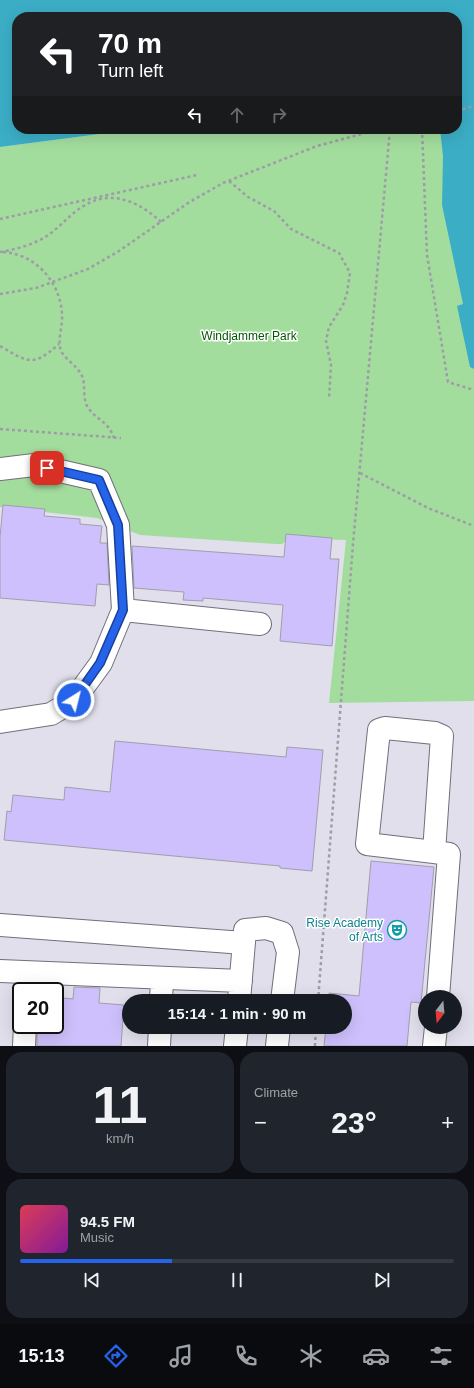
<!DOCTYPE html>
<html lang="en">
<head>
<meta charset="utf-8">
<style>
  :root { --surface:#171b24; --page:#20242c; --text:#f1f3f6; --muted:#9ea1a6; --line:#363941; --accent:#2563eb }
  body { margin:0; font-family:Arial,sans-serif; background:var(--page); color:var(--text); height:100vh; display:flex; flex-direction:column; font-size:15px; white-space:nowrap }
  * { box-sizing:border-box; margin:0 }
  p { font-size:13px; color:var(--muted) }
  .icon { flex:none; width:22px; height:22px; fill:none; stroke:currentColor; stroke-width:2; stroke-linecap:round; stroke-linejoin:round }
  .map { position:relative; height:1046px; overflow:hidden }
  .side { display:flex; flex-direction:column; gap:6px; padding:6px; background:#0d0f14; flex:1 }
  .side>* { flex:none }
  .top-card { position:absolute; left:12px; top:12px; width:450px; height:122px; border-radius:16px; box-shadow:0 4px 16px #0002; background:#202124; color:#fff; overflow:hidden }
  .needle { width:26px; rotate:196deg }
  .fabs { position:absolute; left:418px; top:990px; display:grid; gap:8px }
  .fabs a { display:grid; place-items:center; width:44px; height:44px; border-radius:50%; background:var(--surface); box-shadow:0 4px 16px #0002; font-size:20px }
  .speed { position:absolute; left:12px; top:982px; display:flex; gap:8px; font-size:20px; font-weight:700; text-align:center }
  .speed>* { display:grid; place-content:center; width:52px; height:52px; border-radius:50%; background:var(--surface); box-shadow:0 4px 16px #0002; line-height:1 }
  .speed .limit { border:2px solid #111; border-radius:6px; background:#fff; color:#111 }
  .pin { position:absolute; display:grid; place-items:center; width:34px; height:34px; color:#fff; margin:-17px; border-radius:8px; box-shadow:0 2px 6px #0006 }
  .me { position:absolute; width:44px; margin:-22px; rotate:36deg; stroke-linejoin:round; filter:drop-shadow(0 0 3px #0008) }
  .turn { display:flex; align-items:center; gap:14px; height:84px; padding:0 20px; font-size:18px }
  .turn .icon { width:52px; height:52px; stroke-width:2.5 }
  .turn b { display:block; font-size:28px; line-height:34px }
  .lanes { display:flex; align-items:center; height:38px; padding:0 20px; background:#0003; justify-content:center; gap:20px; direction:ltr }
  .lanes .off { opacity:.35 }
  .big { font-size:30px; font-weight:800; line-height:1.1 }
  .side .tile { flex:1; display:flex; flex-direction:column; justify-content:center; gap:6px; min-width:0; padding:0 14px; border-radius:16px; background:var(--page) }
  .side .dial { align-items:center; gap:0 }
  .dial b { font-size:52px; line-height:1 }
  .song { display:flex; align-items:center; gap:12px }
  .cover { width:48px; height:48px; border-radius:6px; background:linear-gradient(135deg,hsl(350 70% 55%),hsl(290 70% 35%)) }
  .played { height:4px; border-radius:2px; background:linear-gradient(90deg,var(--accent) 35%,var(--line) 35%) }
  .keys { display:flex; justify-content:space-around; direction:ltr }
  .heat { display:flex; justify-content:space-between; align-items:center; font-size:22px; direction:ltr }
  .side .tiles { flex:1; display:grid; gap:6px; grid-template-columns:1fr 1fr }
  .tile:last-child { grid-column:span 2 }
  .trip { position:absolute; left:122px; top:994px; width:230px; height:40px; border-radius:20px; background:var(--surface); box-shadow:0 4px 16px #0002; font-weight:800; line-height:40px; text-align:center }
  .tabs { display:flex; height:64px; justify-content:space-around; align-items:center; background:#090b0e; color:var(--muted) }
  .tabs .icon { width:28px; height:28px }
  .tabs .selected { color:var(--accent) }
  .tabs b { font-size:18px; color:var(--text) }
  .map>svg:first-child { display:block }
  .green { fill:#a3dd9d }
  .water { fill:#3baec6 }
  .building { fill:#cec0fc; stroke:#a19eaa }
  .lines { fill:none; stroke-linecap:round; stroke-linejoin:round }
  .minor-casing { stroke:#716f7a; stroke-width:24 }
  .path { stroke:#9e9ca6; stroke-width:2.5; stroke-dasharray:3 3; stroke-linecap:butt }
  .minor { stroke:#fff; stroke-width:22 }
  .route-casing { stroke:#184099; stroke-width:10 }
  .route { stroke:#2563eb; stroke-width:7 }
  .labels { text-anchor:middle; dominant-baseline:central; stroke-width:3; stroke-linejoin:round; paint-order:stroke }
  .park-label { font-size:12px; fill:#015700; stroke:#fff }
  .culture-label { font-size:12px; fill:#0d838f; stroke:#fff; text-anchor:end }
</style>
</head>
<body>
<div class="map">
<svg width="474" height="1046" viewBox="0 0 474 1046">
  <rect width="100%" height="100%" fill="#e1dfec"/>
  <!-- green -->
  <path class="green" d="M474 44V701L329 703 346 540 290 538 282 544H276L140 535 97 518 0 507V147L138 129H457Z"/>
  <!-- water -->
  <path class="water" d="M0 0H474V369L470 367 457 306 463 304 442 205 443 156 440 129H457V17H17V129H138L0 147Z"/>
  <!-- building -->
  <path class="building" d="M3 505 45 509 44 516 80 519V524L102 526 100 543H107L109 585 97 584 95 606 0 598V537Z
    M286 534 332 538 330 559H339L332 646 280 641 283 605 203 598V601L183 600 184 592 134 588 132 546 284 557Z
    M115 741 286 757 287 747 323 750 312 871 280 868V866L4 840 7 811 11 812 13 795 64 800 65 787 110 792Z
    M371 861 434 867 421 1003 411 1002 407 1046H324L326 1027H345V1001H328L329 993 359 996Z
    M74 987 100 988 99 1003 124 1005 121 1046H37V1025H55V1003L63 1004V998L73 999Z"/>
  <g class="lines">
    <defs>
      <path id="minor" d="M0 469 34 465 99 480 118 525 123 610 101 663 74 700 51 714 0 722
        M123 610 260 624
        M434 852 367 844 379 730 385 728 435 733 442 736 434 852 449 854 438 997
        M0 925 244 943
        M0 971 241 981
        M161 1001 162 978
        M239 1001 245 930 266 928 282 933 288 952 282 1001
        M24 1046 25 1025
        M159 1046 160 1027
        M235 1046 237 1027
        M277 1046 279 1027
        M434 1046 436 1027"/>
    </defs>
    <!-- minor casing -->
    <use href="#minor" class="minor-casing"/>
    <!-- path -->
    <path class="path" d="M457 111 474 106
      M422 129 427 255 448 382 474 390
      M229 181 248 197 274 211 291 229 339 253 350 273 347 293 343 305 329 327 326 341 331 365 329 399
      M0 219 197 175
      M0 252C17 249 37 244 51 233 64 223 74 210 89 203 115 190 142 204 161 222
      M3 252C36 254 61 283 62 315 63 326 57 340 61 351 66 360 76 365 81 374 87 384 81 399 89 409 98 421 108 421 114 438
      M0 294 36 288 88 269 119 251 188 203 223 183 317 146 380 129
      M0 346C28 362 32 368 59 344
      M0 429 121 438
      M360 473 428 508 474 526
      M318 1001 353 544 390 129
      M315 1046 316 1027"/>
    <!-- minor -->
    <use href="#minor" class="minor"/>
  </g>
  <g class="lines">
    <defs>
      <path id="route" d="M47 468 99 480 118 525 123 610 100 663 74 700"/>
    </defs>
    <!-- route casing -->
    <use href="#route" class="route-casing"/>
    <!-- route -->
    <use href="#route" class="route"/>
  </g>
  <!-- icons -->
  <defs>
    <symbol id="theatre-ring" viewBox="-11 -11 22 22"><circle r="9.5" fill="#fff" stroke="#0f9aa8" stroke-width="1.5"/><path d="M-5-5.5Q0-4 5-5.5V0Q5 5 0 6Q-5 5-5 0ZM-3.3-2.5H-1v1.5H-3.3ZM1-2.5H3.3v1.5H1ZM-2.8 1Q0 5.5 2.8 1Z" fill="#0f9aa8"/></symbol>
  </defs>
  <g fill-rule="evenodd">
    <use href="#theatre-ring" x="386" y="919" width="22" height="22"/>
  </g>
  <g class="labels">
    <!-- park labels -->
    <g class="park-label">
      <text x="249" y="336">Windjammer Park</text>
    </g>
    <!-- culture labels -->
    <g class="culture-label">
      <text x="383" y="923">Rise Academy<tspan x="383" dy="14">of Arts</tspan></text>
    </g>
  </g>
</svg>
<div class="fabs">
<a><svg class="needle" viewBox="-14 -14 28 28"><path d="M0-13l5 13h-10z" fill="#e53935"/><path d="M0 13l5-13h-10z" fill="#9ea1a6"/></svg></a>
</div>
<div class="speed"><div class="limit">20</div></div>
<div class="pin" style="left:47px;top:468px;background:#d93025"><svg class="icon" aria-label="arrive" viewBox="0 0 24 24"><path d="M6 21V4h12l-3 4 3 4H6"/></svg></div>
<svg class="me" style="left:74px;top:700px" viewBox="-20 -20 40 40"><circle r="17" fill="#2563eb" stroke="#fff" stroke-width="3"/><path d="M0-11L8 9 0 5-8 9z" fill="#fff"/></svg>
<div class="trip">15:14 · 1 min · 90 m</div>
<div class="top-card">
<div class="turn"><svg class="icon" aria-label="left" viewBox="0 0 24 24"><path d="M17 20v-9H6M10 6l-5 5 5 5"/></svg><div><b>70 m</b>Turn left</div></div>
<div class="lanes"><svg class="icon" aria-label="left" viewBox="0 0 24 24"><path d="M17 20v-9H6M10 6l-5 5 5 5"/></svg><svg class="icon off" aria-label="ahead" viewBox="0 0 24 24"><path d="M12 20V5M6 11l6-6 6 6"/></svg><svg class="icon off" aria-label="right" viewBox="0 0 24 24"><path d="M7 20v-9h11M14 6l5 5-5 5"/></svg></div>
</div>
</div>
<section class="side">
<div class="tiles">
<div class="tile dial"><b>11</b><p>km/h</p></div>
<div class="tile"><p>Climate</p>
<div class="heat"><a>−</a><b class="big">23°</b><a>+</a></div>
</div>
<div class="tile">
<div class="song"><i class="cover"></i><div><b>94.5 FM</b><p>Music</p></div></div>
<div class="played"></div>
<div class="keys"><svg class="icon" aria-label="previous" viewBox="0 0 24 24"><path d="M18 5L8 12l10 7zM5 5v14"/></svg><svg class="icon" aria-label="pause" viewBox="0 0 24 24"><path d="M8 5v14M16 5v14"/></svg><svg class="icon" aria-label="next" viewBox="0 0 24 24"><path d="M6 5l10 7-10 7zM19 5v14"/></svg></div>
</div>
</div>
</section>
<nav class="tabs">
<b>15:13</b>
<svg class="icon selected" aria-label="directions" viewBox="0 0 24 24"><path d="M12 3l9 9-9 9-9-9zM9 14v-3h6M13 9l2 2-2 2"/></svg>
<svg class="icon" aria-label="music" viewBox="0 0 24 24"><path d="M9 18V5l10-2v13"/><circle cx="6" cy="18" r="3"/><circle cx="16" cy="16" r="3"/></svg>
<svg class="icon" aria-label="phone" viewBox="0 0 24 24"><path d="M5 4h4l2 5-3 2q2 4 5 5l2-3 5 2v4C11 20 4 13 5 4z"/></svg>
<svg class="icon" aria-label="climate" viewBox="0 0 24 24"><path d="M12 3v18M4 7l16 10M4 17L20 7"/></svg>
<svg class="icon" aria-label="car" viewBox="0 0 24 24"><path d="M5 17H2v-5l4-1 3-4h7l3 4 3 1v5h-3M9 17h6M6 11h13"/><circle cx="7" cy="17" r="2"/><circle cx="17" cy="17" r="2"/></svg>
<svg class="icon" aria-label="filters" viewBox="0 0 24 24"><path d="M4 7h16M4 17h16"/><circle cx="9" cy="7" r="2"/><circle cx="15" cy="17" r="2"/></svg>
</nav>
</body>
</html>
